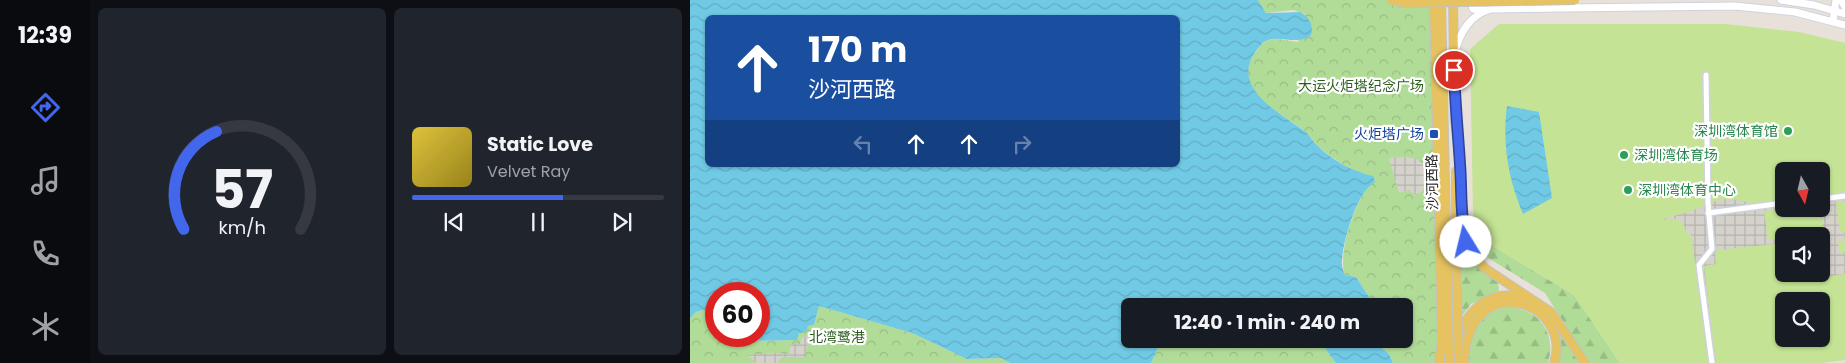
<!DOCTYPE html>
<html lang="en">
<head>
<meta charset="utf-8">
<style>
  :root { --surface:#171b24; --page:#20242c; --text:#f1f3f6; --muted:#9ea1a6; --line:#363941; --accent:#4267ec }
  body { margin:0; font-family:Poppins,"Noto Sans SC",sans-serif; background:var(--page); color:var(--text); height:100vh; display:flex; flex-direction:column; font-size:19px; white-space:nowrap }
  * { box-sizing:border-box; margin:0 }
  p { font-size:16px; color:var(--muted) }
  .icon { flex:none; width:28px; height:28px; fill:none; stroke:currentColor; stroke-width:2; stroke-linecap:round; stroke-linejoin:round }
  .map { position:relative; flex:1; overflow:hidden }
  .side { display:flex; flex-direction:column; gap:8px; padding:8px; background:#0d0f14; width:600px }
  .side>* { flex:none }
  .hud { position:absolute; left:15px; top:15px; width:475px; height:152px; border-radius:8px; box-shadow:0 1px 4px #0004; background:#1a4fa0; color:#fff; overflow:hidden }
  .needle { width:32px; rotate:172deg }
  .buttons { position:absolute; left:1085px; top:162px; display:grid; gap:10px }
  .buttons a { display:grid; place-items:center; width:55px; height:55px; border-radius:8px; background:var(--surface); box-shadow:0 1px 4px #0004; font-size:25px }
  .speed { position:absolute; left:15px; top:282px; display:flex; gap:10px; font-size:25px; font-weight:700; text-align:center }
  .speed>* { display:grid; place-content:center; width:65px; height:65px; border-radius:50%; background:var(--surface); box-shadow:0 1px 4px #0004; line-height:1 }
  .speed .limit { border:8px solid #d22; background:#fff; color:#111 }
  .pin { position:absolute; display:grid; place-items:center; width:42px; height:42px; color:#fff; margin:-21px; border:2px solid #fff; border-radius:50%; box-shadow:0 1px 5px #0007 }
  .me { position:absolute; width:55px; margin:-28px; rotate:351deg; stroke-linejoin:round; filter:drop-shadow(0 0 4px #0008) }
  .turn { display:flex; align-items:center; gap:18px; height:105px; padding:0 20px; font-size:22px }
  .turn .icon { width:65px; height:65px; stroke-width:2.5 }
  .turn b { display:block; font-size:35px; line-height:42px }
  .lanes { display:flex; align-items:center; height:48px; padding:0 20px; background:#0003; justify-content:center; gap:25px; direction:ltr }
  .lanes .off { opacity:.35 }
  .side .widget { flex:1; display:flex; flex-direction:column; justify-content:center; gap:8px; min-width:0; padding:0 18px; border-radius:8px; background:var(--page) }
  .side .dial { align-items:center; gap:0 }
  .dial svg { height:130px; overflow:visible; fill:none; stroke:var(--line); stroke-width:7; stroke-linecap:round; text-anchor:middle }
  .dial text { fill:var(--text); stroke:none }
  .song { display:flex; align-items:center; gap:15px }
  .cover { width:60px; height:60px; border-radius:8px; background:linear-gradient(135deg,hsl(50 70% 55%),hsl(50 70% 35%)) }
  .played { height:5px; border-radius:2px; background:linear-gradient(90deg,var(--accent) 60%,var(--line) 60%) }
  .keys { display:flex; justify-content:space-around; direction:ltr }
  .side .tiles { flex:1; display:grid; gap:8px; grid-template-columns:repeat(2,1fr) }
  .trip { position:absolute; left:431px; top:298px; width:292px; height:50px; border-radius:8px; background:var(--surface); box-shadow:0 1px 4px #0004; font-weight:700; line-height:50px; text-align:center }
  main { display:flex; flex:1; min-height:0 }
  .dock { display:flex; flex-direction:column; width:90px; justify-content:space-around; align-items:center; background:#090b0e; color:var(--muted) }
  .dock .icon { width:35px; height:35px }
  .dock .on { color:var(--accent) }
  .dock b { font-size:22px; color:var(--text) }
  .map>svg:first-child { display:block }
  .forest { fill:url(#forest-firs) }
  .park { fill:url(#park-crowns) }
  .pitch { fill:#c4e394; fill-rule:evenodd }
  .plaza { fill:url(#plaza-grid) }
  .water { fill:url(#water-waves); fill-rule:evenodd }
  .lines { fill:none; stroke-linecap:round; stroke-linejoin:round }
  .street-casing { stroke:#ced2df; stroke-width:8 }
  .secondary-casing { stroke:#ced2df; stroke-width:9 }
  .primary-casing { stroke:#c2c2c2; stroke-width:10 }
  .street { stroke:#fff; stroke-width:5 }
  .secondary { stroke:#fff; stroke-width:7 }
  .primary { stroke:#e6c360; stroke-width:8 }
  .primary-bridge-casing { stroke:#c2c2c2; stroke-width:10; stroke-linecap:butt }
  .primary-bridge { stroke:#e6c360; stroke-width:8 }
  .route-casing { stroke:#2b4399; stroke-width:12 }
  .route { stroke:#4267ec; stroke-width:9 }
  .leisure-dot { fill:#2e9e5b; stroke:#fff; stroke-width:2 }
  .transit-dot { fill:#1a4fb4; stroke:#fff; stroke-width:2 }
  .labels { text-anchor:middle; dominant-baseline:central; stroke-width:4.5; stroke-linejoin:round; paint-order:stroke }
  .park-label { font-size:14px; fill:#2c5d1d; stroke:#fff }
  .leisure-label { font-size:14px; fill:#27864d; stroke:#fff; text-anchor:start }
  .transit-label { font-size:14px; fill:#164399; stroke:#fff; text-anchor:end }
  .street-label { font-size:14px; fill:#262626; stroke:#fff }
</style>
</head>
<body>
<main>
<nav class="dock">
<b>12:39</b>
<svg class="icon on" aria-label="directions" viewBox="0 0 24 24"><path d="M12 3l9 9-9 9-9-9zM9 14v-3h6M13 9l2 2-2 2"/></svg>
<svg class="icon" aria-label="music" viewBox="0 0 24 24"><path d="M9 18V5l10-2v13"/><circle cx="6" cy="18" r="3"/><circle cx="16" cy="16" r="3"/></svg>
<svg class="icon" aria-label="phone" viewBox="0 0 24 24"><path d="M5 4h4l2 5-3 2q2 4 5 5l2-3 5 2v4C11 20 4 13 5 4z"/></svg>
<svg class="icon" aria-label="climate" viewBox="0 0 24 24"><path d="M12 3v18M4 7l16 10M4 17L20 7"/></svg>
</nav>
<section class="side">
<div class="tiles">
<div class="widget dial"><svg viewBox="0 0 100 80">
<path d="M14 69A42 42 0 1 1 86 69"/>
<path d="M14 69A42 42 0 0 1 34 9" stroke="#4267ec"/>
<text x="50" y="56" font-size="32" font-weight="700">57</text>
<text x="50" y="72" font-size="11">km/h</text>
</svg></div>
<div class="widget">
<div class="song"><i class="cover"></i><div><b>Static Love</b><p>Velvet Ray</p></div></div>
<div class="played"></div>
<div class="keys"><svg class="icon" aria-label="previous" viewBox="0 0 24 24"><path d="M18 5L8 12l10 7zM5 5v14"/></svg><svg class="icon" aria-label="pause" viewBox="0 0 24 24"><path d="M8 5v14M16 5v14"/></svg><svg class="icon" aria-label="next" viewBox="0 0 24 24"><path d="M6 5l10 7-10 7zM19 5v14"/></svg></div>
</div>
</div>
</section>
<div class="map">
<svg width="1155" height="363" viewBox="0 0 1155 363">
  <defs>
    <pattern id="forest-firs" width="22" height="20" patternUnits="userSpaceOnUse" patternTransform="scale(1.25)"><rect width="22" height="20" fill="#b1dc98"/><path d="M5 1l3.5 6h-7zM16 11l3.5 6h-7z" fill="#98bd83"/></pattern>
    <pattern id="park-crowns" width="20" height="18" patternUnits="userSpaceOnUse" patternTransform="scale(1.25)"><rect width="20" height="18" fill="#b1dc98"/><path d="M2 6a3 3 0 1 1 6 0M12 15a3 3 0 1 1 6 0" fill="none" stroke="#98bd83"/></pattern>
    <pattern id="plaza-grid" width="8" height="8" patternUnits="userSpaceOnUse" patternTransform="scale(1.25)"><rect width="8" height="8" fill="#d5d1cb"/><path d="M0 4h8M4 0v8" fill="none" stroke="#b7b3ae"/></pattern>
    <pattern id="water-waves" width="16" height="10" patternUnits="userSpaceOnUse" patternTransform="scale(1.25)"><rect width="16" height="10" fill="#71cae5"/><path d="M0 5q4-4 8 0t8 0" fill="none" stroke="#62adc4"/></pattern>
  </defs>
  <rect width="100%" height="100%" fill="#e8e1d9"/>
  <!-- forest -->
  <path class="forest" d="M769 229C775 253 788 267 808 282L809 291 781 304 771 317Z
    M779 229H786L796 242 884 295 930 363H899L855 293 795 256Z
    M818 307C849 309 867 333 858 363H778C783 334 784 313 818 307Z
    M856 313 865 323 889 363H868C873 344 866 329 856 313Z"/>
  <!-- park -->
  <path class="park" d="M568 0H740L749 343 744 363H703L699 354 681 339H715V306H685L666 277 655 275C647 255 665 200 680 185 665 169 644 161 628 146 624 143 622 138 618 134 599 116 540 93 563 56 578 33 584 39 608 42L615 14 603 10 576 13Z
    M534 301 571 306H505Z
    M129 306 222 333 277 359 311 358 320 363H0V318L6 312 26 307V336H52L53 341 107 340 108 333 118 326 124 325Z
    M472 339H628L646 363H461Z"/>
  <!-- pitch -->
  <path class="pitch" d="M809 24H1035L1109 32 1155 43V360L1131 363H930L884 295 796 242 786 229 783 212 780 49ZM1094 171H1131V209H1094ZM1094 236H1131V274H1094ZM1094 301H1131V339H1094Z"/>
  <!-- plaza -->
  <path class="plaza" d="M715 157 727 159 735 166 734 189 730 193 724 194 719 190 709 193 699 158Z
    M1155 193V201L1146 202 1150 232H1155L1154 241 1148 242 1150 253 1155 252V274L1134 277 1131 256 1137 255 1136 244H1131V236H1113L1134 234 1131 211 1134 210 1131 196Z
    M1031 199H1043L1066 204 1094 201V208L1074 211 1078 240 1094 239V243L1027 250 1025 253 1026 264 1014 266 1026 363H1018L1001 233H996L994 225 987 219 970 220 1001 211Z
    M119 336 115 357H92L87 363H67L57 355 84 353 99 354 101 344H110L112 337Z"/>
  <!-- water -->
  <path class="water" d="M0 0H568L576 13 610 12C619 17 624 25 621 35 606 48 584 30 571 45 533 86 590 112 617 133 621 137 623 142 627 145 641 160 664 172 683 176L685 182C667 191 653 241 652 260 651 265 653 270 655 275L666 277 685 306H571L534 301 505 306H440V339H472L461 363H320L311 358 277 359 222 333 129 306 124 325 118 326 116 332 109 333 107 340 53 341 52 336H69V294H26V307L6 312 0 318ZM18 18H488V165H18Z
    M817 106 849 112 862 198 833 214C818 179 812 143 817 106Z
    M628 339H681L699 354 703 363H646Z"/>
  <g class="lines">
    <defs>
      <path id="street" d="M1016 75 1018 203 1022 249 1009 265 1022 363
        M1131 199 1155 196
        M1018 213 1094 203"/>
      <path id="secondary" d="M780 0 783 9 796 10
        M1091 0 1124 5 1155 14
        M1151 0 1155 7
        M1143 21 1146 0
        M765 51C771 31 780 15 801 9L1045 6 1105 12 1155 25"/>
      <path id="primary" d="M744 0 752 341 749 363
        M751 0 759 363
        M763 0 765 122
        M765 119 770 165 773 228 776 242 785 258 796 269 861 312 895 363
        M766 171V257
        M763 363C768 321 789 287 836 297
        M774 363C778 266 884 301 864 363"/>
    </defs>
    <!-- street casing -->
    <use href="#street" class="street-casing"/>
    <!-- secondary casing -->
    <use href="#secondary" class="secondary-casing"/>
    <!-- primary casing -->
    <use href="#primary" class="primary-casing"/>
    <!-- street -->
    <use href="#street" class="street"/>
    <!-- secondary -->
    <use href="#secondary" class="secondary"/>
    <!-- primary -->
    <use href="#primary" class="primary"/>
    <defs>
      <path id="primary-bridge" d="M701 0 716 3 885 0
        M766 257 769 363"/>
    </defs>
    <!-- primary-bridge casing -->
    <use href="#primary-bridge" class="primary-bridge-casing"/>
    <!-- primary-bridge -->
    <use href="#primary-bridge" class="primary-bridge"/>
  </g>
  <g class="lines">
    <defs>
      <path id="route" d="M764 70C765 102 768 132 770 164 772 190 770 216 776 242"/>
    </defs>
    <!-- route casing -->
    <use href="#route" class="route-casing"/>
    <!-- route -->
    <use href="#route" class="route"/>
  </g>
  <!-- markers -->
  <g class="leisure-dot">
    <circle cx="1098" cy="131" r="5"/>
    <circle cx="934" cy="155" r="5"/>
    <circle cx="938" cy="190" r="5"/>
  </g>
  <rect class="transit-dot" x="739" y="129" width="10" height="10" rx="2.5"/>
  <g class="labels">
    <!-- park labels -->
    <g class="park-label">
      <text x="671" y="86">大运火炬塔纪念广场</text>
      <text x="147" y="337">北湾鹭港</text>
    </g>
    <!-- leisure labels -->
    <g class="leisure-label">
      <text x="1088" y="131" text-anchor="end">深圳湾体育馆</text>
      <text x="944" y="155">深圳湾体育场</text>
      <text x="948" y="190">深圳湾体育中心</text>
    </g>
    <!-- transit labels -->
    <g class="transit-label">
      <text x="734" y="134">火炬塔广场</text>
    </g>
    <!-- street labels -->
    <g class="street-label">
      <text transform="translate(742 182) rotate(-91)">沙河西路</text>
    </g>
  </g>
</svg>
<div class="buttons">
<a><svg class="needle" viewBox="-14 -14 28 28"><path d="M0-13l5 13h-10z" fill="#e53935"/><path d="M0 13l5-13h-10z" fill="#9ea1a6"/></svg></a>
<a><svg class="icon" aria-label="sound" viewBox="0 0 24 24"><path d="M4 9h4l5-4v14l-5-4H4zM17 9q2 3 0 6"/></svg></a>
<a><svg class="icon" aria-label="search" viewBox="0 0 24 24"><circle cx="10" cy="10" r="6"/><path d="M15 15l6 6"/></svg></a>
</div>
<div class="speed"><div class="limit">60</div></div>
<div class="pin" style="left:764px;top:70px;background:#d93025"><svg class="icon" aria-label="arrive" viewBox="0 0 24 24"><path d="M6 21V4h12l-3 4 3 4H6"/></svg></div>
<svg class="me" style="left:776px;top:242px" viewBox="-20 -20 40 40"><circle r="19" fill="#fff"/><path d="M0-13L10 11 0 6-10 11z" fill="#4267ec"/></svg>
<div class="trip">12:40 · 1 min · 240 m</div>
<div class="hud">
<div class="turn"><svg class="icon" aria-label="ahead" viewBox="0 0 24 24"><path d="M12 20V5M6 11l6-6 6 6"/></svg><div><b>170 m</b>沙河西路</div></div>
<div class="lanes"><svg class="icon off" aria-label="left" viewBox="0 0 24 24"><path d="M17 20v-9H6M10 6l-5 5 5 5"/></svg><svg class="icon" aria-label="ahead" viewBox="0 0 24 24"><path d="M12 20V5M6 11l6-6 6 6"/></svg><svg class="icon" aria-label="ahead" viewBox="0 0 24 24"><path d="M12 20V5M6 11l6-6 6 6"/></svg><svg class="icon off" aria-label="right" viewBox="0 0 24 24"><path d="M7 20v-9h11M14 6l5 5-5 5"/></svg></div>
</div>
</div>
</main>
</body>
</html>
